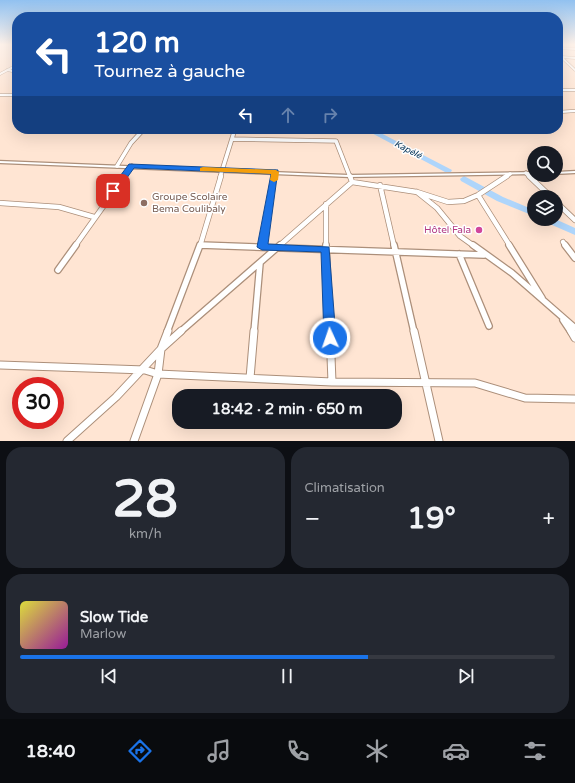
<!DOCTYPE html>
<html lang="fr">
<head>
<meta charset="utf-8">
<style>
  :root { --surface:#171b24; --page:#242831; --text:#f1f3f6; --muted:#9ea1a6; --line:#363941; --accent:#1a73e8 }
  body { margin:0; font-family:"Varela Round",sans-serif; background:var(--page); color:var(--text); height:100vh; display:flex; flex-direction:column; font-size:15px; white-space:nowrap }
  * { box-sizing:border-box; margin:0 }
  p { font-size:13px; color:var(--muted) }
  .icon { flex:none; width:22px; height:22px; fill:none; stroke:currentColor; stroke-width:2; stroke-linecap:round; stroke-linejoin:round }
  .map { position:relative; height:441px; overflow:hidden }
  .details { display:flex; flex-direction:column; gap:6px; padding:6px; background:#0d0f14; flex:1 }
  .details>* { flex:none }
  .guide { position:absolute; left:12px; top:12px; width:551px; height:122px; border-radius:16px; box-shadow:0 4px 16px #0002; background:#1a4fa0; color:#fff; overflow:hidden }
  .fabs { position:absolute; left:527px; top:146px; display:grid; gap:8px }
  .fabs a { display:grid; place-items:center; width:36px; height:36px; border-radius:50%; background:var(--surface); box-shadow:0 4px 16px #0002; font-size:20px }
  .speed { position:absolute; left:12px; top:377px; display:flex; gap:8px; font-size:20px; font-weight:700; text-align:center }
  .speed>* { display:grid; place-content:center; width:52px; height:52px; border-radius:50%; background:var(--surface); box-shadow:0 4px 16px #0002; line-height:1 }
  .speed .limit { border:6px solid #d22; background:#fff; color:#111 }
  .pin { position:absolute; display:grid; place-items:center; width:34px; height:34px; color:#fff; margin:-17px; border-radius:8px; box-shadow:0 2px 6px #0006 }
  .me { position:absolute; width:44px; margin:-22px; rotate:357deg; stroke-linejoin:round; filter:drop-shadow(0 0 3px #0008) }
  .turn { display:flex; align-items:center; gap:14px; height:84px; padding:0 16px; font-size:18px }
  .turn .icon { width:52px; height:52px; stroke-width:2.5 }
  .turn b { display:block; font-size:28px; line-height:34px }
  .lanes { display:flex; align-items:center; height:38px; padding:0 16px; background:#0003; justify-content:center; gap:20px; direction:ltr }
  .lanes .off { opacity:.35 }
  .big { font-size:30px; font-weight:700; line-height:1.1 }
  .details .tile { flex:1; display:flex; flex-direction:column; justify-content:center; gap:6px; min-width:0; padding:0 14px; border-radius:16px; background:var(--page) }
  .details .dial { align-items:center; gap:0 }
  .dial b { font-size:52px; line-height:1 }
  .song { display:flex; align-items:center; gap:12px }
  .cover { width:48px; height:48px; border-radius:6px; background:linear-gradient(135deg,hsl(60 70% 55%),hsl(300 70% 35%)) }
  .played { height:4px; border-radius:2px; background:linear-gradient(90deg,var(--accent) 65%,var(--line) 65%) }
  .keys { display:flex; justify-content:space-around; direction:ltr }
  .heat { display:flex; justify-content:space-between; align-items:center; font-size:22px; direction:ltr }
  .details .tiles { flex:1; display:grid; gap:6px; grid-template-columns:1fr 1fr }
  .tile:last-child { grid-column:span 2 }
  .trip { position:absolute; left:172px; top:389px; width:230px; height:40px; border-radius:16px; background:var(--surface); box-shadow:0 4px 16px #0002; font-weight:700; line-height:40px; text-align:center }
  .dock { display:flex; height:64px; justify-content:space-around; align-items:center; background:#090b0e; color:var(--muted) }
  .dock .icon { width:28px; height:28px }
  .dock .active { color:var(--accent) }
  .dock b { font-size:18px; color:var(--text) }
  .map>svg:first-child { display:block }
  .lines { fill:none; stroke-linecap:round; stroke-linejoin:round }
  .river { fill:#aed5fb; fill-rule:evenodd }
  .minor-far5-casing { stroke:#ac8f7a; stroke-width:3 }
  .minor-far4-casing { stroke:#ac8f7a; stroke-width:3.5 }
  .minor-far3-casing { stroke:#ac8f7a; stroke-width:5 }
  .minor-far2-casing { stroke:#ac8f7a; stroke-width:6 }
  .minor-far1-casing { stroke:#ac8f7a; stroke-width:8 }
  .minor-casing { stroke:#ac8f7a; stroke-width:9 }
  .tertiary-casing { stroke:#ac8f7a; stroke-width:2.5 }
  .minor-far5 { stroke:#fff; stroke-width:2 }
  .minor-far4 { stroke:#fff; stroke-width:2.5 }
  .minor-far3 { stroke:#fff; stroke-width:3.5 }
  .minor-far2 { stroke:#fff; stroke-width:4.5 }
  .minor-far1 { stroke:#fff; stroke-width:5.5 }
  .minor { stroke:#fff; stroke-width:7 }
  .tertiary { fill:#fff; fill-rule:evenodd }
  .route { fill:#1a73e8; stroke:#114b97 }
  .slow { fill:#f59e0b }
  .education-dot { fill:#8d6e63; stroke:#fff; stroke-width:1.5 }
  .hotel-dot { fill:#d1479c; stroke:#fff; stroke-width:1.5 }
  .labels { text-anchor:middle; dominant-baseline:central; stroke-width:3; stroke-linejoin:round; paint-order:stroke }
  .far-water-label { font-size:9px; font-style:italic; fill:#003258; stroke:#fff }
  .education-label { font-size:10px; fill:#785e54; stroke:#fff; text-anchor:start }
  .hotel-label { font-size:10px; fill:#b23c85; stroke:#fff; text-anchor:end }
</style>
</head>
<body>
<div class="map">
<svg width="575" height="441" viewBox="0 0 575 441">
  <rect width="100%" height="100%" fill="#ffe5d3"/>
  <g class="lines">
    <!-- river -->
    <path class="river" d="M364 129H373L452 170 451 172H445Z
      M464 176 503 197 534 210V216L497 201 461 181 460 179Z
      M542 219H555L575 228V235L543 221Z"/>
    <defs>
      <path id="minor-far5" d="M558 48 575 49
        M558 54 575 70
        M562 57 575 58
        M7 70 17 72
        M0 74 17 65"/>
      <path id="minor-far4" d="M558 90H575
        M0 95H17
        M558 112 575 111"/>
      <path id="minor-far3" d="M232 139 336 141 350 177
        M117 166 131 143 144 129
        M526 173 530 177
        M124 177 132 166
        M220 177 235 129
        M274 177 275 172
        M505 177 510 174"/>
      <path id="minor-far2" d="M529 176 551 197
        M352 182 417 192 448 202 464 201 478 195 507 176
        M380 185 394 246
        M417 192 437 208 460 236 474 246
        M478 195 510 246
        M556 202 575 220
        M0 203 59 207 94 217
        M326 204V246
        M563 242 566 246
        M200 245 226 246
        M75 246 125 176
        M200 246 221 176
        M262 246 274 176
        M279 246 352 182 350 176"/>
      <path id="minor-far1" d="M200 245 484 255
        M326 245 330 332
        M394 245 414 332
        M473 245 512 273 575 328
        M509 245 542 298
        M565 245 575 258
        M262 247V245
        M459 254 489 326
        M58 270 76 245
        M563 320 571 332
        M167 332 200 245
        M180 332 280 245
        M254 332 260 263"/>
      <path id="minor" d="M330 331 332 382
        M414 331 439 441
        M571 331 575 338
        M0 365 145 370 158 374 332 382 475 383 525 398 575 399
        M250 378 254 331
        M67 441 116 397 161 349 181 331
        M134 441 158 374 161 349 168 331"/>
      <path id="tertiary" d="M0 161 349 175 534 172V174L349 177 0 163Z
        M575 171V173L556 174V172Z"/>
    </defs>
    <!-- minor-far5 casing -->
    <use href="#minor-far5" class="minor-far5-casing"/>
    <!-- minor-far4 casing -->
    <use href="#minor-far4" class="minor-far4-casing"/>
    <!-- minor-far3 casing -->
    <use href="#minor-far3" class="minor-far3-casing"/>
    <!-- minor-far2 casing -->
    <use href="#minor-far2" class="minor-far2-casing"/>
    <!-- minor-far1 casing -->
    <use href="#minor-far1" class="minor-far1-casing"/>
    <!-- minor casing -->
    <use href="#minor" class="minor-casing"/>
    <!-- tertiary casing -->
    <use href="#tertiary" class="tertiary-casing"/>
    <!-- minor-far5 -->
    <use href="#minor-far5" class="minor-far5"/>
    <!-- minor-far4 -->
    <use href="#minor-far4" class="minor-far4"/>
    <!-- minor-far3 -->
    <use href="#minor-far3" class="minor-far3"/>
    <!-- minor-far2 -->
    <use href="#minor-far2" class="minor-far2"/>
    <!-- minor-far1 -->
    <use href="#minor-far1" class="minor-far1"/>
    <!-- minor -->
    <use href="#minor" class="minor"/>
    <!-- tertiary -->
    <use href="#tertiary" class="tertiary"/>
  </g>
  <!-- sky -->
  <linearGradient id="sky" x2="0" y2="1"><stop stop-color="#91c1f0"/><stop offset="0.42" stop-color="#fff3eb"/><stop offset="1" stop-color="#fff3eb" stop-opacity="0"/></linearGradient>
  <rect width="575" height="106" fill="url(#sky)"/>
  <!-- route -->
  <path class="route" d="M129 164 278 170 268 244 329 247 336 338 335 342 330 343 326 342 324 338 321 252 262 250 257 247 271 174 134 168 116 193H110L109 191Z"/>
  <!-- slow -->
  <path class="slow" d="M203 167 276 170 279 172 278 180 274 182 270 180 271 174 200 171V168Z"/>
  <!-- markers -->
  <circle class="education-dot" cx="144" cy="203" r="4"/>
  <circle class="hotel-dot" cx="479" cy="230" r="4"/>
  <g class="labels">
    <!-- far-water labels -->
    <g class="far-water-label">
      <text transform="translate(408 150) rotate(27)">Kapélé</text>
    </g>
    <!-- education labels -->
    <g class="education-label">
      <text x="152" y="197">Groupe Scolaire<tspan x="152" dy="12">Bema Coulibaly</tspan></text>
    </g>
    <!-- hotel labels -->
    <g class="hotel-label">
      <text x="471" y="230">Hôtel Fala</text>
    </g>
  </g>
</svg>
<div class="fabs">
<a><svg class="icon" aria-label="search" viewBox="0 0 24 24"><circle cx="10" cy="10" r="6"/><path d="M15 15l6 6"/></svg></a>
<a><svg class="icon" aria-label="layers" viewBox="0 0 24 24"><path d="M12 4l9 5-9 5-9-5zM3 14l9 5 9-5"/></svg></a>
</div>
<div class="speed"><div class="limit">30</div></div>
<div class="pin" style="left:113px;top:191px;background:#d93025"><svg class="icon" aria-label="arrive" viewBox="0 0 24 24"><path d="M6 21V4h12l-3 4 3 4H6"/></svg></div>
<svg class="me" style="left:330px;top:338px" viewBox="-20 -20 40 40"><circle r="17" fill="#1a73e8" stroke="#fff" stroke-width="3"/><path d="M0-11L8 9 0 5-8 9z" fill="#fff"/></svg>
<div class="trip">18:42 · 2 min · 650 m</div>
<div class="guide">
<div class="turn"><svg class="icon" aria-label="left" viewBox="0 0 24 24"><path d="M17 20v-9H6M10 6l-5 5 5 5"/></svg><div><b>120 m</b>Tournez à gauche</div></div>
<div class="lanes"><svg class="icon" aria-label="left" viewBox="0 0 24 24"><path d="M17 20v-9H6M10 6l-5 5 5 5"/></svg><svg class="icon off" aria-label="ahead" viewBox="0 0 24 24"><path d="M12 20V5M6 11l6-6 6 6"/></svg><svg class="icon off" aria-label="right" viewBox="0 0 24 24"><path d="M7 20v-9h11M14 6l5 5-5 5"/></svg></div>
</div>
</div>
<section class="details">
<div class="tiles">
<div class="tile dial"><b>28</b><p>km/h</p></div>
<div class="tile"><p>Climatisation</p>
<div class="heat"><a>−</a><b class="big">19°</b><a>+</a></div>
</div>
<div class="tile">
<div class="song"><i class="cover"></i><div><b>Slow Tide</b><p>Marlow</p></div></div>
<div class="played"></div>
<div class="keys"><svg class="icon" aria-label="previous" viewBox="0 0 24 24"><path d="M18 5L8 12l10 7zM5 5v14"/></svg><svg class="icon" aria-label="pause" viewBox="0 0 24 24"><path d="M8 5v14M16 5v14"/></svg><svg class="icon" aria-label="next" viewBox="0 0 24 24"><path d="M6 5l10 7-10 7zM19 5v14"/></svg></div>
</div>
</div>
</section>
<nav class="dock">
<b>18:40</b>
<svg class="icon active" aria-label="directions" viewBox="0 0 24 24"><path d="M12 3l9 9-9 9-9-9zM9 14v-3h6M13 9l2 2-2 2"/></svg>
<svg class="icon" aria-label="music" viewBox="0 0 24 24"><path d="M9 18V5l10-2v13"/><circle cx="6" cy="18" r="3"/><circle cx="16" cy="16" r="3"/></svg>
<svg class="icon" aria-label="phone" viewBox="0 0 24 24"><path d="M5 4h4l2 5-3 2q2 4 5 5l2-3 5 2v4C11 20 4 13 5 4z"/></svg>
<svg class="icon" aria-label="climate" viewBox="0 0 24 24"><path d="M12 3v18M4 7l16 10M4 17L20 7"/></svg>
<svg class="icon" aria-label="car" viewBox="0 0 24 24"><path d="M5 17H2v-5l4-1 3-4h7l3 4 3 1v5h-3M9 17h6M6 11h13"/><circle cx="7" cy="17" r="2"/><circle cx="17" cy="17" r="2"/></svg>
<svg class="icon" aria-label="filters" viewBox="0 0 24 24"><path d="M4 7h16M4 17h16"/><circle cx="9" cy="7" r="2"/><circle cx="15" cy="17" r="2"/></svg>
</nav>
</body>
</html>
